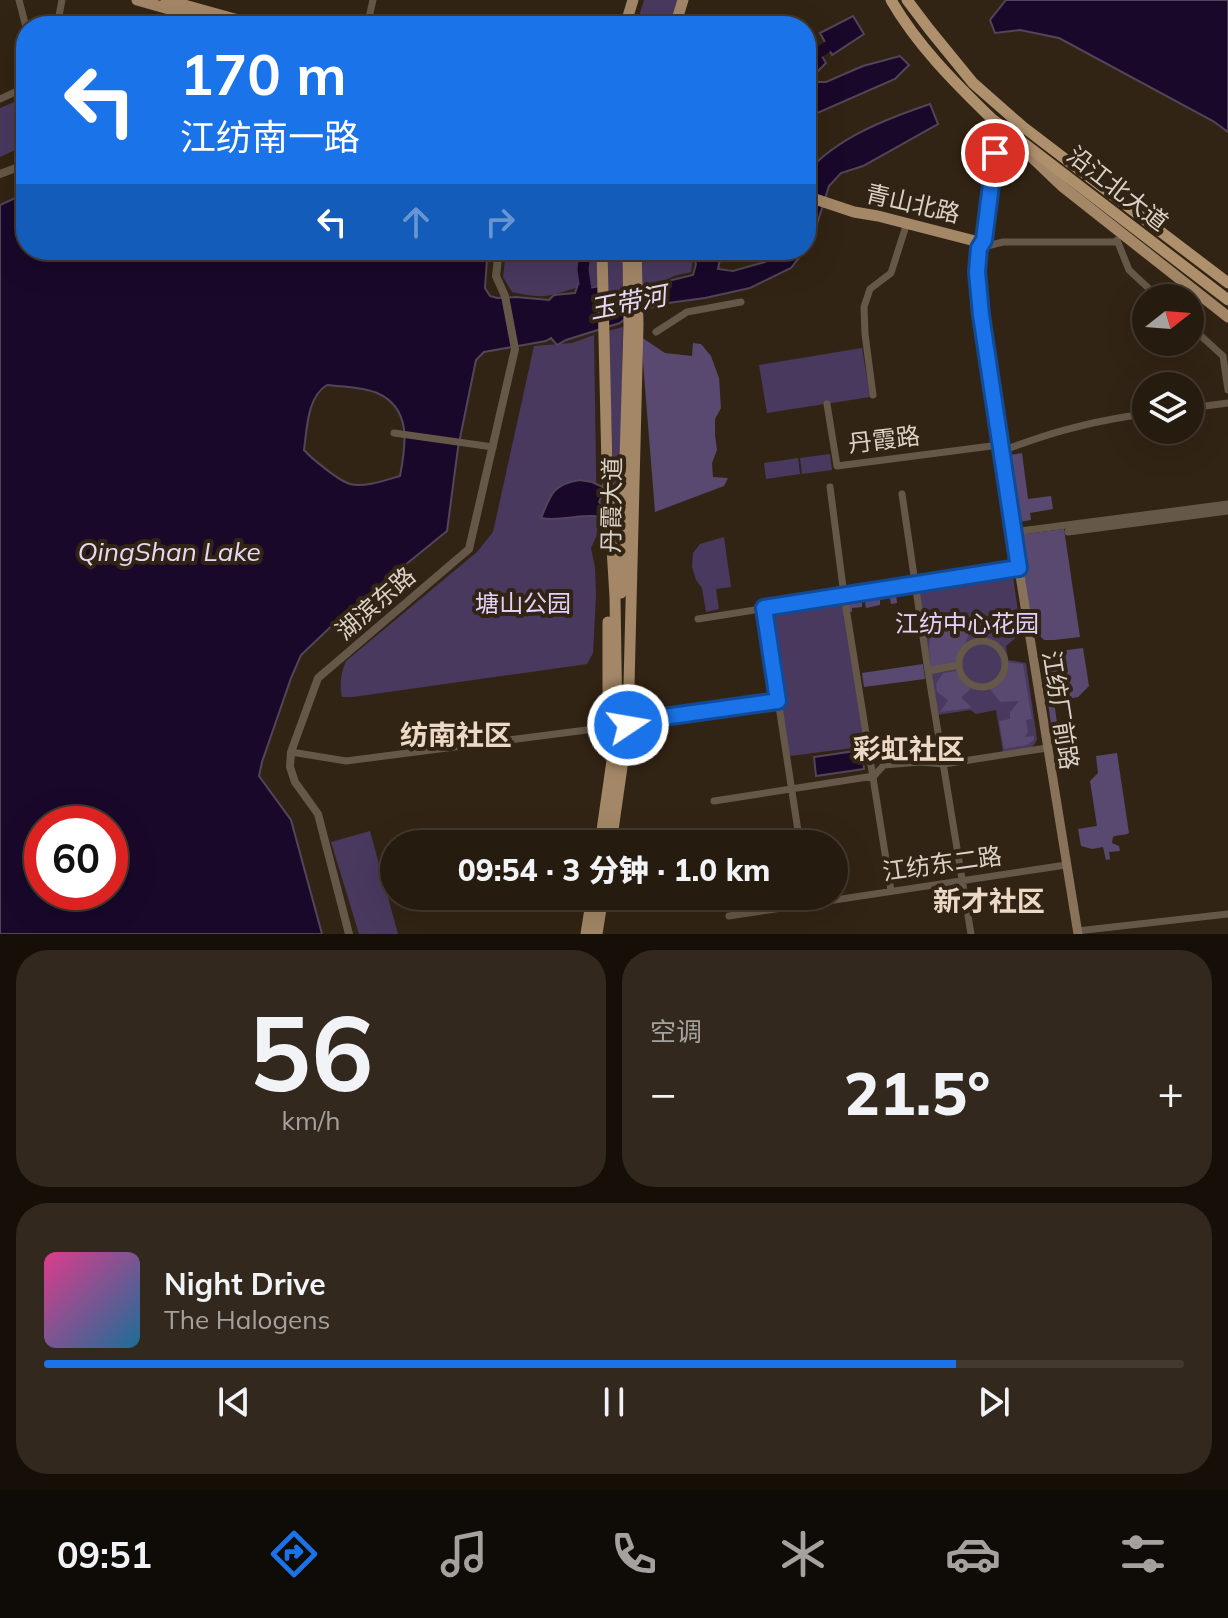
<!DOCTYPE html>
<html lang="zh">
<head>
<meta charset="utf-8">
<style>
  :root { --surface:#261b0f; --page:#32281d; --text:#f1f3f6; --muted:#a4a19e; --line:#42392f; --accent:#1a73e8 }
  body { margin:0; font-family:Mulish,"Noto Sans SC",sans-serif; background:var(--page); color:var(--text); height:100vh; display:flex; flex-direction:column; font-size:30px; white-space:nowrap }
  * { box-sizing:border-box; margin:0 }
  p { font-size:26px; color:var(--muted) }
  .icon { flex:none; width:44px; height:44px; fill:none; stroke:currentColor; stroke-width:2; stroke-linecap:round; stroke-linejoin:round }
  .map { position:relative; height:934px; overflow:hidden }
  .details { display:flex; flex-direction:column; gap:16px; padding:16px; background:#150f08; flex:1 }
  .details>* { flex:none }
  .top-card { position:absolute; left:16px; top:16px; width:800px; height:244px; border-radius:32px; box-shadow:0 8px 32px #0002,0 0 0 2px var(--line); background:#1a73e8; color:#fff; overflow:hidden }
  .needle { width:52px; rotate:73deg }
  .controls { position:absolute; left:1132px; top:284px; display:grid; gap:16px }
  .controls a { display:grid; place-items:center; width:72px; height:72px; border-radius:50%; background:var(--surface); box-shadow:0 8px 32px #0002,0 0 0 2px var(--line); font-size:40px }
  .speed { position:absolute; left:24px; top:806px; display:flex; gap:16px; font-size:40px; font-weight:700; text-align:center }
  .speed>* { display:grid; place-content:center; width:104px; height:104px; border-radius:50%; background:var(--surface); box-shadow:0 8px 32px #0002,0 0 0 2px var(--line); line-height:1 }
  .speed .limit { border:12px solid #d22; background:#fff; color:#111 }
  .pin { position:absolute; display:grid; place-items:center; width:68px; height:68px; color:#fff; margin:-34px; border:4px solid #fff; border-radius:50%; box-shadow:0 2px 8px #0007 }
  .me { position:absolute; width:88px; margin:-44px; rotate:78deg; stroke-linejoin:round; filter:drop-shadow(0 0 6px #0008) }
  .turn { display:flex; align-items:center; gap:28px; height:168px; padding:0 32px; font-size:36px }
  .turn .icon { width:104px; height:104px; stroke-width:2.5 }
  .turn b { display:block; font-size:56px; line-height:68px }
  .lanes { display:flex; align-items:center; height:76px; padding:0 32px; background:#0003; justify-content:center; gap:40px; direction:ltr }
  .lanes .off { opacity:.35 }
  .big { font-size:60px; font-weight:800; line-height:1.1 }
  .details .card { flex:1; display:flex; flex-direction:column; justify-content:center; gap:12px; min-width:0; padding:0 28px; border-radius:32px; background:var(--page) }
  .details .dial { align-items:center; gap:0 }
  .dial b { font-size:104px; line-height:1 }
  .song { display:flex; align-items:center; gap:24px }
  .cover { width:96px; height:96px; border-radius:12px; background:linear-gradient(135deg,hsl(330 70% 55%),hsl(200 70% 35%)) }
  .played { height:8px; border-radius:4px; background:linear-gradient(90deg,var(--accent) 80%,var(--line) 80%) }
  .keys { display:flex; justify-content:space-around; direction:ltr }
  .heat { display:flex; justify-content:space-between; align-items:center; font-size:44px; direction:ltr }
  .details .tiles { flex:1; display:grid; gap:16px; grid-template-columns:1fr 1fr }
  .card:last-child { grid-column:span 2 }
  .trip { position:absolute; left:380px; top:830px; width:468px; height:80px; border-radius:40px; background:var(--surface); box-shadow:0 8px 32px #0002,0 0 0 2px var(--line); font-weight:800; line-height:80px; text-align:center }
  .tabs { display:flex; height:128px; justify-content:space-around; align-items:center; background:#0f0b06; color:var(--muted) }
  .tabs .icon { width:56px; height:56px }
  .tabs .active { color:var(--accent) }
  .tabs b { font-size:36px; color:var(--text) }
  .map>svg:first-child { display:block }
  .green { fill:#49395f }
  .forest { fill:#594970 }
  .water { fill:#19082a; stroke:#534559; stroke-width:2; fill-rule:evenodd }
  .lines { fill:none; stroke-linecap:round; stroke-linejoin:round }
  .river { stroke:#19082a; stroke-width:11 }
  .minor { stroke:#655848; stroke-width:7 }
  .tertiary { stroke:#655848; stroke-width:8 }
  .secondary { stroke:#88725a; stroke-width:9 }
  .primary { stroke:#a38767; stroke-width:11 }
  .trunk { stroke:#af906d; stroke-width:11 }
  .route-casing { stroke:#114b97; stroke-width:20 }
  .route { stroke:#1a73e8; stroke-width:14 }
  .labels { text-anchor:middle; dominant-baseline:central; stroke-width:8; stroke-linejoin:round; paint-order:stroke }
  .street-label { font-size:24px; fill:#dbd2c7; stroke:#322414 }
  .park-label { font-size:24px; fill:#e2d2fb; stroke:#322414 }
  .water-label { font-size:26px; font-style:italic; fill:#e5daf5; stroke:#322414 }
  .quarter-label { font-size:28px; font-weight:bold; fill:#ecd9c5; stroke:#322414 }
</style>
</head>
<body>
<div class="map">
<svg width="1228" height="934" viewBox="0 0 1228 934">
  <rect width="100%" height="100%" fill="#322414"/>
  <!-- green -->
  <path class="green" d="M644 0H680L672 26H636Z
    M26 97V145L0 157V108Z
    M506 250H693C691 258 693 264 691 272L674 276 648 289 613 294C589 276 571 293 545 296 534 297 522 294 512 292L503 277Z
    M623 327 618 603 608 331Z
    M594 335 597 535 591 548 595 568 596 595 593 653 587 664 353 697H342C339 684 341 673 346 661L477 552 493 532 534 346 572 343Z
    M862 348 870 397 767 413 759 365Z
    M830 454 832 470 802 474 800 458Z
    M798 458 800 474 766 479 764 463Z
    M724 537 731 587 716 589 719 609 706 612 702 588 696 580 692 567 693 553 700 544Z
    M1012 570 1021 633 1006 646 1008 660 1026 663 1037 739 1034 745 1030 748 1003 752 996 710 976 714 970 710 937 715 917 586Z
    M844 595 868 746 790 756 764 608Z
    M370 831 398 934H359L331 842Z"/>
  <!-- forest -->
  <path class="forest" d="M641 337 665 353 692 356 693 343 701 344 711 356 719 378 721 408 715 419V435L717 450 712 463 713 477 728 478 724 486 655 512Z
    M1022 453 1028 499 1051 496 1053 509 1030 513 1031 520 1013 523 1003 456Z
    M1064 529 1080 637 1054 640H1044L1032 628 1018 535Z
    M911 587 912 591 896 594 897 603 891 604 890 598 880 600V605L866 608 865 602 862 601V607L852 608V612H849L847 598Z
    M937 614C953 611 958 621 970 629 968 641 960 652 955 663L931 668 929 650 931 625 927 622Z
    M1083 648 1089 686 1078 697 1054 702 1059 736 1053 737 1042 663 1052 652Z
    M1007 662 1023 664 1032 719 1026 720 1028 731 1025 737 1034 736V740L1027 745 1004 749 999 721 1010 719V712L1019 701 1000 702 990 689 1003 679Z
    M923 664 925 679 864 687 862 673Z
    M957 671 971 689 961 697 972 708 940 712 948 700 937 692 936 684 943 673Z
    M1117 753 1129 833C1124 836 1119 834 1113 837L1112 843 1119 846 1120 851 1109 852 1110 859 1106 860 1103 847 1092 849 1081 846 1078 829 1097 826 1090 781 1098 773 1096 756Z"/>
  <!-- water -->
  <path class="water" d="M1006 0H1228V132L1213 121 1059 38 1020 30 995 33 990 20Z
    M853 16 864 34 832 55 820 33Z
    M812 39 826 63 813 76 818 82H826L863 66 900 56 909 65 895 79 806 118V41Z
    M930 104 938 124 863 166 841 173 829 186 811 243 806 249V173C838 137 886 119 930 104Z
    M26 193V250H490L489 252 475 251 474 259H487L485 288 490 296 497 298 516 297 549 300 554 295 575 293 578 284 585 282 589 288 600 286 609 296 649 290 672 280 693 275 696 264 694 258 696 250H722L718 269 733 271 765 262 775 250H805L791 268 750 288 705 298 668 303 632 313 620 323 566 340 557 345 551 338 546 341 484 352 476 360 458 448 447 531 341 617 301 655 291 678 262 762 259 776 291 820 322 934H0V205ZM327 385C343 387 363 387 377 393 412 408 406 445 400 476 386 480 364 488 350 484 339 481 311 458 304 450 307 429 307 397 327 385ZM42 824H110V892H42Z
    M580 480 592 482 605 488 599 502C605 510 614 510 622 511L626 529C618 525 610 518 602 517 582 513 561 522 541 518 551 494 553 484 580 480Z
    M862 750 864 769 816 776 814 757Z"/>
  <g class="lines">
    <!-- river -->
    <path class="river" d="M806 61 839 39
      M585 250 583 270 587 297"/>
    <!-- minor -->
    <path class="minor" d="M19 0 26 27
      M57 26 62 0
      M367 26 373 0
      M0 99 26 87
      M1117 240 1129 270 1159 298
      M979 242 991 152 995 153 984 240 980 246
      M979 248 1003 242H1116
      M1190 326 1223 356 1228 390
      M656 332 687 312 741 302
      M873 395 865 334 864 307 870 289 891 273 905 229
      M827 404 837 466 999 445
      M1190 408 1228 403
      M394 433 493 447
      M1000 452C1047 433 1096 420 1146 414
      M830 487 844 595 891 891
      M902 494 928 671 971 934
      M1013 532 1228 504
      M1068 532 1228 511
      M764 608 800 844
      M698 619 1019 568
      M959 664a23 23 0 1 1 46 0a23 23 0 1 1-46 0Z
      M928 671 959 665
      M625 722 778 701
      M291 752 346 761 610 727
      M714 801 874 776 884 765 920 762 944 764 1047 748
      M729 916 1066 865
      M1077 931 1228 914"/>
    <!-- tertiary -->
    <path class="tertiary" d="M0 174 26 164
      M349 934 318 814 295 782 290 767 291 752 318 678 469 549 515 349 505 296 496 276 499 250"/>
    <!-- secondary -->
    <path class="secondary" d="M979 242 977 272 981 315 1000 452 1078 934"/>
    <!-- primary -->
    <path class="primary" d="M137 0 229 26
      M166 0 260 26
      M625 26 633 0
      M675 26 683 0
      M1017 143 1063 187 1228 317
      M806 196 854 212 878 216 979 242
      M621 593 629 325 628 250
      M608 622V727L610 744
      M600 844 617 726 615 597 607 467 602 250
      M611 844 628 725 638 324 636 250
      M586 934 592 896
      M597 934 603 896"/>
    <!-- trunk -->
    <path class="trunk" d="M891 0C917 45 954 82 991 118L1228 300
      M907 0 929 29 973 83 1022 126 1228 283"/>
  </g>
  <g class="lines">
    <defs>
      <path id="route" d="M628 725V722L778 701 764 608 1019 568 981 315 977 272 979 248 984 240 995 153"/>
    </defs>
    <!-- route casing -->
    <use href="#route" class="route-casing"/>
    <!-- route -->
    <use href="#route" class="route"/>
  </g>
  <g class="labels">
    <!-- street labels -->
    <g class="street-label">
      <text transform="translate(1118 188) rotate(38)">沿江北大道</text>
      <text transform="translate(913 203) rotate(13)">青山北路</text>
      <text transform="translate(884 439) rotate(-7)">丹霞路</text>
      <text transform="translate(611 505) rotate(-89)">丹霞大道</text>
      <text transform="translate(375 603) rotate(-41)">湖滨东路</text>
      <text transform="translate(1061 710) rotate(81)">江纺厂前路</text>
      <text transform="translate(942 863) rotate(-8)">江纺东二路</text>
    </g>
    <!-- park labels -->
    <g class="park-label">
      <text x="523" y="603">塘山公园</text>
      <text x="967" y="623">江纺中心花园</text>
    </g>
    <!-- water labels -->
    <g class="water-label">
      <text transform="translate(628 302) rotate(-11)">玉带河</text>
      <text x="169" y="551">QingShan Lake</text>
    </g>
    <!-- quarter labels -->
    <g class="quarter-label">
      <text x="456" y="734">纺南社区</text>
      <text x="909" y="748">彩虹社区</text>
      <text x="989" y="900">新才社区</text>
    </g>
  </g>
</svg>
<div class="controls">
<a><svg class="needle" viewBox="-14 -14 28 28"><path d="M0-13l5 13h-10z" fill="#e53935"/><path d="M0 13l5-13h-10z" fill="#a4a19e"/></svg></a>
<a><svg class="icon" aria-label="layers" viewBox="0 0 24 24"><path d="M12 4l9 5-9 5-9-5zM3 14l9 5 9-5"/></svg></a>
</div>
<div class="speed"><div class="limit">60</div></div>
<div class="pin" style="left:995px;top:153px;background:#d93025"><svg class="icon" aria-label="arrive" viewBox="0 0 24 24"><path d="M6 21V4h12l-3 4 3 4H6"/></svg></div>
<svg class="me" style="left:628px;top:725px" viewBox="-20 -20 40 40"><circle r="17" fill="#1a73e8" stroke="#fff" stroke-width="3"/><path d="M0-11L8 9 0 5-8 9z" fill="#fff"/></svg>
<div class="trip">09:54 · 3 分钟 · 1.0 km</div>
<div class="top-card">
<div class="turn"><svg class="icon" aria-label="left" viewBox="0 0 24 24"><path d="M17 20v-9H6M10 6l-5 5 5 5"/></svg><div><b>170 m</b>江纺南一路</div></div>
<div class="lanes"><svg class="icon" aria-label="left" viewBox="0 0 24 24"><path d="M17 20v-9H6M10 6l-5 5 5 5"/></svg><svg class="icon off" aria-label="ahead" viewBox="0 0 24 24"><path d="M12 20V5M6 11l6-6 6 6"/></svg><svg class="icon off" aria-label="right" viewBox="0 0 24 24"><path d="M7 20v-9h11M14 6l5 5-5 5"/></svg></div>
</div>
</div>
<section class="details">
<div class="tiles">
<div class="card dial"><b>56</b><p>km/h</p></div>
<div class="card"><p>空调</p>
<div class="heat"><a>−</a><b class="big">21.5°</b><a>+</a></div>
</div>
<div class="card">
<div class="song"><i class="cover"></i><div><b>Night Drive</b><p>The Halogens</p></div></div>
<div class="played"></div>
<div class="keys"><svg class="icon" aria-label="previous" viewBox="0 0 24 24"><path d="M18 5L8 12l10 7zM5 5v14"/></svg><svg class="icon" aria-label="pause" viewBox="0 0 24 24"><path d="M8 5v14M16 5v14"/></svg><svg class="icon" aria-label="next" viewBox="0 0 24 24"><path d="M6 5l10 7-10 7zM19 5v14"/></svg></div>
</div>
</div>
</section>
<nav class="tabs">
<b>09:51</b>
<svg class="icon active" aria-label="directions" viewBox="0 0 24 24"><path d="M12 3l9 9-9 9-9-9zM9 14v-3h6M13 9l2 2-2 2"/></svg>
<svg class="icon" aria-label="music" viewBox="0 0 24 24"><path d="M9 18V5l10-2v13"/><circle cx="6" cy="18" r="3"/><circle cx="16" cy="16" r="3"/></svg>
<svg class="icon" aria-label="phone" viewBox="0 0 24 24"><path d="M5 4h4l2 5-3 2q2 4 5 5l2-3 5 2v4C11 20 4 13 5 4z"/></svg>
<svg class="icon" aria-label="climate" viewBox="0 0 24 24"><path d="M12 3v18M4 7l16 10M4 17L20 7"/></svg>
<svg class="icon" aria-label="car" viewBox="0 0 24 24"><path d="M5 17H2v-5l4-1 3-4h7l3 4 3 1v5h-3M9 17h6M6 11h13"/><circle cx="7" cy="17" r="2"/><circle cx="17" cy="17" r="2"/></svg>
<svg class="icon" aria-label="filters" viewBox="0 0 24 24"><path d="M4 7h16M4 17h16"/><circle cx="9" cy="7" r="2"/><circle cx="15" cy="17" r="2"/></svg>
</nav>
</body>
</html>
